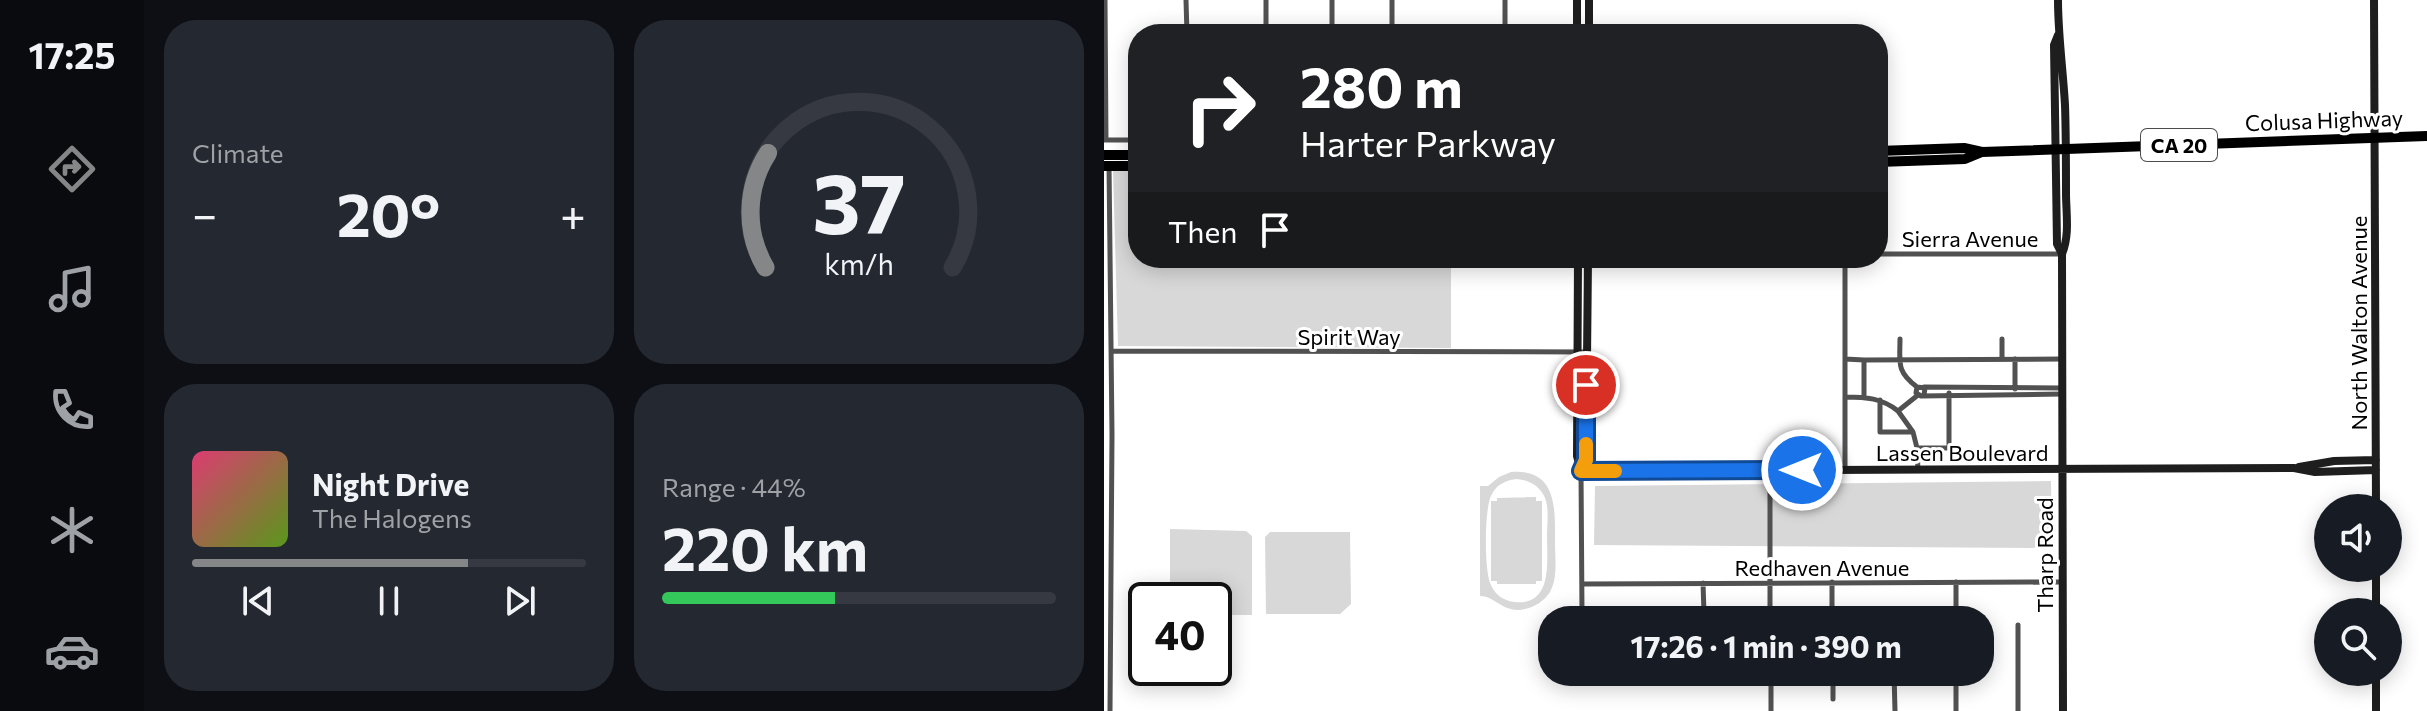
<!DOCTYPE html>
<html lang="en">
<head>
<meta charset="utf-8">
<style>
  :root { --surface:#171b24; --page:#242831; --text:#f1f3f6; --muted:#9ea1a6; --line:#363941; --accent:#858687 }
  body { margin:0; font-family:Commissioner,sans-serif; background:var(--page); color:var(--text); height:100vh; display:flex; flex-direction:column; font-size:30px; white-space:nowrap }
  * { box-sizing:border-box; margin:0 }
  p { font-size:26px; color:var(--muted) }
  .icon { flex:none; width:44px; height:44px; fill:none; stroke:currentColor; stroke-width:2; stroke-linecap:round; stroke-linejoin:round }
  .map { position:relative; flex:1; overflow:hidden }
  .side { display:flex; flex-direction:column; gap:20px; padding:20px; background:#0d0f14; width:960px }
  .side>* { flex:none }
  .guide { position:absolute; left:24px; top:24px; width:760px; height:244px; border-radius:32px; box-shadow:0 4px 20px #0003; background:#202124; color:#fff; overflow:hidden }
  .controls { position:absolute; left:1210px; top:494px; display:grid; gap:16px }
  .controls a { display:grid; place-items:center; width:88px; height:88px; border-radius:50%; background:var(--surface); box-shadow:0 4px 20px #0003; font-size:40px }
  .speed { position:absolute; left:24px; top:582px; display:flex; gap:16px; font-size:40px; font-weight:700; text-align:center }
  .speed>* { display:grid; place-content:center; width:104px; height:104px; border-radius:50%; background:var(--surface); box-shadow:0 4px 20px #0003; line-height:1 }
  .speed .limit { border:4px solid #111; border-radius:12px; background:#fff; color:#111 }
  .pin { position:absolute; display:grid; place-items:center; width:68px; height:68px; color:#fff; margin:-34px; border:4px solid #fff; border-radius:50%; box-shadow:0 2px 8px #0007 }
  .me { position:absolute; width:88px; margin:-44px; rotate:270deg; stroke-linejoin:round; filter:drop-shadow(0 0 6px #0008) }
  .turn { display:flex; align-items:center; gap:28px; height:168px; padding:0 40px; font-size:36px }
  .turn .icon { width:104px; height:104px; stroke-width:2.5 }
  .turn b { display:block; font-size:56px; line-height:68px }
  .then { display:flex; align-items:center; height:76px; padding:0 40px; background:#0003; gap:16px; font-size:30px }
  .big { font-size:60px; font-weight:700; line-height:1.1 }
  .side .card { flex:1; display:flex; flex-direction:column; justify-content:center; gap:12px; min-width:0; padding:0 28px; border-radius:32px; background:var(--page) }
  .side .dial { align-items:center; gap:0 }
  .dial svg { height:208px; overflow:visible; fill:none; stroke:var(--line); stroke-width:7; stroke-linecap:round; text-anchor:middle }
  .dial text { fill:var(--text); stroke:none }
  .song { display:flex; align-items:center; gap:24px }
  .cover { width:96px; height:96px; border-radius:12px; background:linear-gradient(135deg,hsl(340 70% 55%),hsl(90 70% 35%)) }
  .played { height:8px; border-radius:4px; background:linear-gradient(90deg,var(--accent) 70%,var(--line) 70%) }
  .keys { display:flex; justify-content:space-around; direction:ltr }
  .heat { display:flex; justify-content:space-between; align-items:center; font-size:44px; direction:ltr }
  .charge { height:12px; border-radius:6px; background:linear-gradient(90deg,#34c759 44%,var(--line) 0) }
  .side .tiles { flex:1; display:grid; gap:20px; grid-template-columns:repeat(2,1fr) }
  .trip { position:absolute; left:434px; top:606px; width:456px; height:80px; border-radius:32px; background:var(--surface); box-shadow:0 4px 20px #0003; font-weight:700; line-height:80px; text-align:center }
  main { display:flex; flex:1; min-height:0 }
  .dock { display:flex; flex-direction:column; width:144px; justify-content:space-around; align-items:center; background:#090b0e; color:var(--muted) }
  .dock .icon { width:56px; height:56px }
  .dock .current { color:var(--accent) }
  .dock b { font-size:36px; color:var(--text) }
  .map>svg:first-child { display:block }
  .green { fill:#d8d8d8; fill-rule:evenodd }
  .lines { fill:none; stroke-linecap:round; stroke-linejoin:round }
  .street { stroke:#515151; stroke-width:5 }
  .secondary { stroke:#1e1e1e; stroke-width:8 }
  .highway { stroke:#000; stroke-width:10 }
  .route-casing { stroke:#114b97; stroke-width:20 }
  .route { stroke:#1a73e8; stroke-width:14 }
  .slow { stroke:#f59e0b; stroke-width:14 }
  .labels { text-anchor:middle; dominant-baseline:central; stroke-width:6; stroke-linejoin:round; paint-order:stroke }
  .shield { fill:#fff; stroke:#4c4c4c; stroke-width:2 }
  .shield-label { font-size:20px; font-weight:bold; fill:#000 }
  .street-label { font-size:22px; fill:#000; stroke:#fff }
</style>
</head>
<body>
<main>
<nav class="dock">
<b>17:25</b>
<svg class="icon current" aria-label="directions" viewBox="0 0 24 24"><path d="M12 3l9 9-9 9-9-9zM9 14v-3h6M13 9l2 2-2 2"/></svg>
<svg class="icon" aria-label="music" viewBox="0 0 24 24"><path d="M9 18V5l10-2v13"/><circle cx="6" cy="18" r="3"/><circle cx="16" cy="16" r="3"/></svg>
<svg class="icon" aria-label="phone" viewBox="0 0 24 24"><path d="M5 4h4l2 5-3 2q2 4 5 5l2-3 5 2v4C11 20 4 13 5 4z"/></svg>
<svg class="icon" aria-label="climate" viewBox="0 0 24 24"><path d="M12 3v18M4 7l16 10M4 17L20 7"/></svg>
<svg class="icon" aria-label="car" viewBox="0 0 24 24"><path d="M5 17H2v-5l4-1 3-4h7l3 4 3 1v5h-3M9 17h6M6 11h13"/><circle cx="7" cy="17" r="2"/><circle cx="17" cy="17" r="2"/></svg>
</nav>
<section class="side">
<div class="tiles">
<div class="card"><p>Climate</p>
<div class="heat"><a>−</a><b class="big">20°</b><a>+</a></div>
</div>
<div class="card dial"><svg viewBox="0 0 100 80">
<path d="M14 69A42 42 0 1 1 86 69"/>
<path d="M14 69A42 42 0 0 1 15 25" stroke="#858687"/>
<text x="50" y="56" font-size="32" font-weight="700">37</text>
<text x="50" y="72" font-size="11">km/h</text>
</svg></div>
<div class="card">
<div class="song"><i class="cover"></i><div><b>Night Drive</b><p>The Halogens</p></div></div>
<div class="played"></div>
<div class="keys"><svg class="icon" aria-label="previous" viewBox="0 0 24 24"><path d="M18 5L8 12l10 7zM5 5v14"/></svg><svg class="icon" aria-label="pause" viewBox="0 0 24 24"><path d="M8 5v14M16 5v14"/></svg><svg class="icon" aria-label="next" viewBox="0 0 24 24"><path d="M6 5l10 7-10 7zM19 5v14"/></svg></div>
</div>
<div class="card"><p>Range · 44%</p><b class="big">220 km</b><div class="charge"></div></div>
</div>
</section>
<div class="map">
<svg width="1323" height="711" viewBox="0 0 1323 711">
  <rect width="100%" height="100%" fill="#fff"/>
  <!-- green -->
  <path class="green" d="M9 170H34V258H347V348L14 346Z
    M407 472C454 468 451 510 451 543 451 559 454 578 446 592 440 601 431 607 421 609 399 614 392 596 376 596V486H384L395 477ZM413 479C424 480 433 484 439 494 446 505 443 523 443 536 443 561 449 606 411 602 400 601 391 595 387 585 380 572 380 506 388 494 393 484 403 480 413 479Z
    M947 481 948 548 490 545 491 486Z
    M432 497V501H438V581H432V584H393V581H387V501H393V498Z
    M66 529 142 531 148 536V615H110V600H66Z
    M166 532H246L247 604 236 614H162L161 537Z"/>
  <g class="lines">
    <!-- street -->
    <path class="street" d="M1 0 2 140
      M82 0 83 34
      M162 0V34
      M228 0V34
      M401 0V34
      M288 34V0
      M0 140H34
      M5 164 8 434 6 711
      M774 254H957
      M796 339C796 363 792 371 813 387
      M898 339V359
      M8 351 482 352
      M741 359 760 360
      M911 359V389
      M820 387 958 388
      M820 395 821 388 813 387 812 393 817 396 958 394
      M741 397C762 397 778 398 794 411L814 395
      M760 397V360L957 359
      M776 400V432H809L794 411
      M809 432 813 448H845V393
      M813 448 814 470
      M666 470V620
      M741 470V258
      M477 471 478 613
      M728 582V620
      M852 582V620
      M599 583 600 613
      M478 584 958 582
      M667 672V711
      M729 672V699
      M790 672 791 711
      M852 672V711
      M637 683H667
      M914 711V625"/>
    <!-- secondary -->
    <path class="secondary" d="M473 0V34
      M485 0V34
      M954 0C954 35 959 70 961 105 962 134 962 163 962 193 962 213 966 235 958 254L959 711
      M1270 0 1272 508
      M954 35 950 45 953 244 958 254
      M474 258 473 456 477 471
      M1195 467 1230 461 1272 460
      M477 471 1190 468 1211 472 1272 470
      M477 471 482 460 484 258
      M1272 568V612
      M1272 672V711"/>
    <!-- highway -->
    <path class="highway" d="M774 151 860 148 878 152 1323 136
      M0 155H34
      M774 162 861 159 878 152
      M0 166H34"/>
  </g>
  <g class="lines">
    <defs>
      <path id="route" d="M482 385V460L477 471 698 470"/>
    </defs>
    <!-- route casing -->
    <use href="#route" class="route-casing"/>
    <!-- route -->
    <use href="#route" class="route"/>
    <!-- slow -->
    <path class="slow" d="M482 444V460L477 471H511"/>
  </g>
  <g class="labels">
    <!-- shield labels -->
    <rect class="shield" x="1037" y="129" width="76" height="32" rx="6"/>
    <g class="shield-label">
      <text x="1075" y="145">CA 20</text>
    </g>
    <!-- street labels -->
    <g class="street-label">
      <text transform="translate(1220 120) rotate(-2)">Colusa Highway</text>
      <text x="866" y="238">Sierra Avenue</text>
      <text transform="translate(1254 323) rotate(-90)">North Walton Avenue</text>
      <text x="245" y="336">Spirit Way</text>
      <text x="858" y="452">Lassen Boulevard</text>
      <text transform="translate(940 555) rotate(-90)">Tharp Road</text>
      <text x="718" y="567">Redhaven Avenue</text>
    </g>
  </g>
</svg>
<div class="controls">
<a><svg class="icon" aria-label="sound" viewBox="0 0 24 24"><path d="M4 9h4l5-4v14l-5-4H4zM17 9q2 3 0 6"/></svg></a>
<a><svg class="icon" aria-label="search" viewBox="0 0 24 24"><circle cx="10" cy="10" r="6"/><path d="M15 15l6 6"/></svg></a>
</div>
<div class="speed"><div class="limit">40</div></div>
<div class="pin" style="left:482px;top:385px;background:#d93025"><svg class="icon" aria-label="arrive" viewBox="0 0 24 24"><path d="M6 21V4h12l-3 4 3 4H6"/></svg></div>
<svg class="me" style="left:698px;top:470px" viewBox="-20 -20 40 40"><circle r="17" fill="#1a73e8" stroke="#fff" stroke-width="3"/><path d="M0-11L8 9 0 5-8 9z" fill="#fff"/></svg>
<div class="trip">17:26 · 1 min · 390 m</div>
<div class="guide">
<div class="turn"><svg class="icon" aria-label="right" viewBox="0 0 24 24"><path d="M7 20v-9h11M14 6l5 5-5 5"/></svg><div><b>280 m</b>Harter Parkway</div></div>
<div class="then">Then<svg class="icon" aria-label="arrive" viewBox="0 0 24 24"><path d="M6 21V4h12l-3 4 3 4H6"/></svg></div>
</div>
</div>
</main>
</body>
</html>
